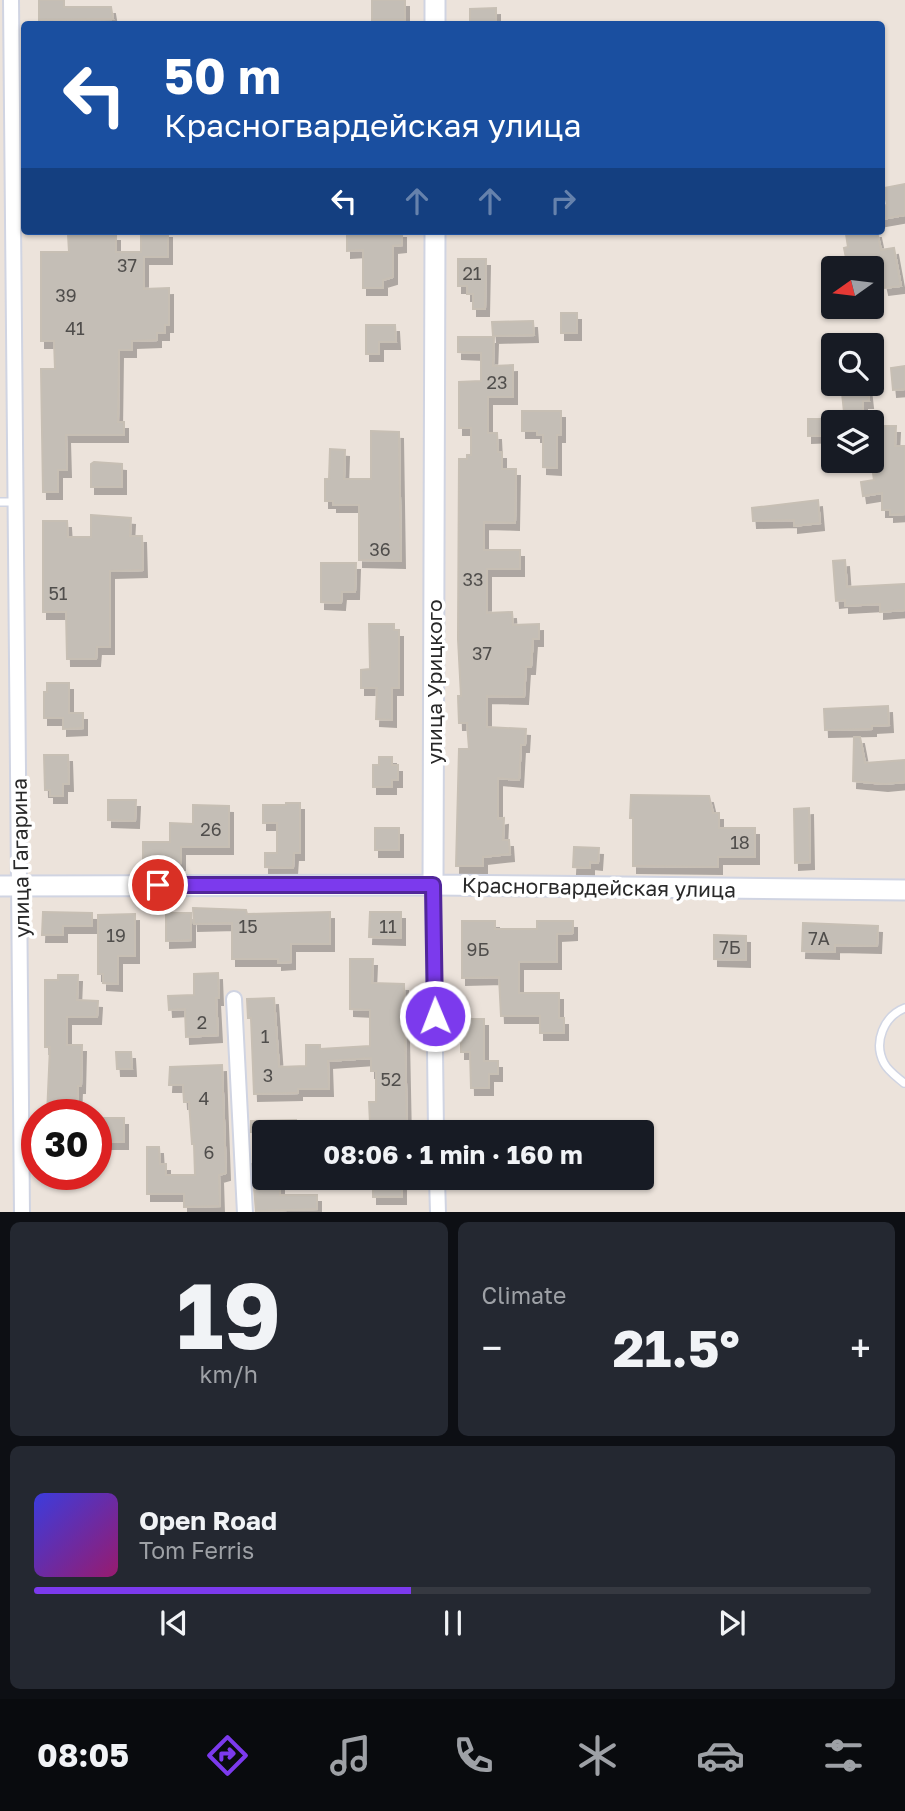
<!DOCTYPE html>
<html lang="en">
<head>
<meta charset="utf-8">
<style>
  :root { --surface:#171b24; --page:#242831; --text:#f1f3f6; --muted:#9ea1a6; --line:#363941; --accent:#7c3aed }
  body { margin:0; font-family:"Golos Text",sans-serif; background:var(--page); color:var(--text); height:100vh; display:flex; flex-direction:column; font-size:26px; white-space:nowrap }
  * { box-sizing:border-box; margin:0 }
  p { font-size:23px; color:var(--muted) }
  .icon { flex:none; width:38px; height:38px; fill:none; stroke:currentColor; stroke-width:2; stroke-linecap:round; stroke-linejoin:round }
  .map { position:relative; height:1212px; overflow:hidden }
  .sheet { display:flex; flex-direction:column; gap:10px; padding:10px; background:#0d0f14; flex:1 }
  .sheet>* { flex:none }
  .top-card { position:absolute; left:21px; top:21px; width:864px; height:214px; border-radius:7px; box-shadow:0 2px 5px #0004; background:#1a4fa0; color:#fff; overflow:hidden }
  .needle { width:46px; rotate:256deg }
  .tools { position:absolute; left:821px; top:256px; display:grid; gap:14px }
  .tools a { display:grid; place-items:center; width:63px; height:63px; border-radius:7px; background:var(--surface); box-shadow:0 2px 5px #0004; font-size:35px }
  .speed { position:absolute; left:21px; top:1099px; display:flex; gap:14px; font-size:35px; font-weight:700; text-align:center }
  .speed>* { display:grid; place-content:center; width:91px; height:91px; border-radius:50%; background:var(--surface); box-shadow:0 2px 5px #0004; line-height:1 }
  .speed .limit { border:10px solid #d22; background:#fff; color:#111 }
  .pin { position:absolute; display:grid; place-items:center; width:60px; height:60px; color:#fff; margin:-30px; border:4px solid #fff; border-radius:50%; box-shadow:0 2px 7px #0007 }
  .me { position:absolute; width:77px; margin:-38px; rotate:359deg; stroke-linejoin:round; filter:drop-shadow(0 0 5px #0008) }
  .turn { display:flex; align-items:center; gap:24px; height:147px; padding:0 28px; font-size:32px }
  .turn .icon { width:91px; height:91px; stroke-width:2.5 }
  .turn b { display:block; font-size:49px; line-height:60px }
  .lanes { display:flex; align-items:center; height:66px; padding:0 28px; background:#0003; justify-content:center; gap:35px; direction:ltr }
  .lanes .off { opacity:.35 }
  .big { font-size:52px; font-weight:700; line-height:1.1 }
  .sheet .tile { flex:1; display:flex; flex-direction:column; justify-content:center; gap:10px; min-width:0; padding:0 24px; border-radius:10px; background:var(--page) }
  .sheet .dial { align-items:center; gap:0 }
  .dial b { font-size:91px; line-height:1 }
  .song { display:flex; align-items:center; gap:21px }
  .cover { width:84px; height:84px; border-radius:10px; background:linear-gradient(135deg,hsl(240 70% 55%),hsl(320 70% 35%)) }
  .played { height:7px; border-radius:4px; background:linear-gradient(90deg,var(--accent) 45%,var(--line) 45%) }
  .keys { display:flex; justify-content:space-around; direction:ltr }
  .heat { display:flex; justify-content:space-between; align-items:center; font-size:38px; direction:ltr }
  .sheet .tiles { flex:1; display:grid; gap:10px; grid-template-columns:1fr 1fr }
  .tile:last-child { grid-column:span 2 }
  .trip { position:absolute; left:252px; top:1120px; width:402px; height:70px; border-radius:7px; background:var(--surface); box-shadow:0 2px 5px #0004; font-weight:700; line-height:70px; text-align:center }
  .dock { display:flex; height:112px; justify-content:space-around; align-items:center; background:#090b0e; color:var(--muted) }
  .dock .icon { width:49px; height:49px }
  .dock .active { color:var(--accent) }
  .dock b { font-size:32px; color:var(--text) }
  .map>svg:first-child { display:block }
  .building { fill:#c4beb6; stroke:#c7bfb4; stroke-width:2; filter:url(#shadow) }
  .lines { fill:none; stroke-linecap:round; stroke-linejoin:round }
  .lane-casing { stroke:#d0d4e2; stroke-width:10 }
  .street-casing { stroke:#d0d4e2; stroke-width:18 }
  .secondary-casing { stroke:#d0d4e2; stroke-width:23 }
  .lane { stroke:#fff; stroke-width:7 }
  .street { stroke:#fff; stroke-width:14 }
  .secondary { stroke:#fff; stroke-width:19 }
  .route-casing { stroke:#51269a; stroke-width:18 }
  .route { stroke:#7c3aed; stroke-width:12 }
  .labels { text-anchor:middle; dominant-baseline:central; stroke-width:7; stroke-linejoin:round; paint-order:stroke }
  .number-label { font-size:18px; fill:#504e4c }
  .street-label { font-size:21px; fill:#292929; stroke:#fff }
</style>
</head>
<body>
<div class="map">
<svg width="905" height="1213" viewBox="0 0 905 1213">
  <defs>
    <filter id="shadow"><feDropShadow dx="4" dy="7" stdDeviation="0" flood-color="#0004"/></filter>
  </defs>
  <rect width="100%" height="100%" fill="#ece3db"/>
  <!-- building -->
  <path class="building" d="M39 0H64V7H111L113 19 39 20Z
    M372 0H405V20H372Z
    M496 8V24H470V9Z
    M905 184V215L882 219V206L887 205 884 188Z
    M141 231H168V257H144V289L169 288V325H165V333H157V340L132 341V350H119L118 422H124V435H66L67 470H58V492H43L41 369H55L54 341H41V252H69L68 234H116V252H141Z
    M347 231H402V245L393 246V277L383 280V288H363V250L347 251Z
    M865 231H877L881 250 894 248 901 286 885 288 883 279 872 281V268H848L844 248 848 247 846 234Z
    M458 259H486L485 309H473V294H467V286H458Z
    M561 313H577V333H561Z
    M533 321 534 335 493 336 492 322Z
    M366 325H395L396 342H379V354H366Z
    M458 337H494L493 366 513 365V397H488V433H497L498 452H502V469H516L515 523 484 522V550H520V569H487V613L512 612 513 625 539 624V639H533L531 667H526L524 697 487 696V727L526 729 525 745H521L519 780 498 778V819L504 818 503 840H509L510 854 483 857V866H456L459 749H469L467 723H459L458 696H461L458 639 459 459H467V455H471V428H459V382L481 381V353L458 352Z
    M905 366V389L893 390 891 368Z
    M841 383H867L869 401H863V422H845Z
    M522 411H561V435H557V468L543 467V435H537V431H522Z
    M808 419H833V435L808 436Z
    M880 426H896L895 446H905V514L890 515V510H882V493L863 496 861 482 874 480 873 473 878 472V462H880Z
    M371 431 399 432 401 561 359 560V505H333V501H325V479H329L330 449 345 450 344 479H371Z
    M94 462 122 464V487H91V464Z
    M818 500 820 523 794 526V520L753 521 752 508Z
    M91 515 131 518 130 536H142L143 570 110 571V647H97L96 659H67L66 612H43V521H67L68 537H91Z
    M845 560 847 587 905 584V610L880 612V604L845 606V600L836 601 833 561Z
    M321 563H356L355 592H342L341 603 321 602Z
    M369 624H394V630H399V688H392V720L376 719 377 688H361V670L370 669Z
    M47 683H69V713H83V728L63 729V718H44V692H47Z
    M888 706 889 725 872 726V729L825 730 824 709Z
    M854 737H860L865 763 905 760V782L884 784 853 781Z
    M44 755H68L69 784H63V796H50V790H45Z
    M379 757H392V765H398V780H392V787H373V765H379Z
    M631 795 709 796 713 813H719V828H755V857H718V867L633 866V818H630Z
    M108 800H136L135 821 108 820Z
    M286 803H300V853H294L293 868 265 867V853H277V823H263V805H286Z
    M193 805 229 806V847H181V863L143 865V842H170V823L193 824Z
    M809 808 810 862 795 863 794 809Z
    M375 828H399V850H375Z
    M574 847 599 848 598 863 590 862V868L573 867Z
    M193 908 246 910 247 914 330 912V944H291V962L278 963V959H232V923L194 924Z
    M43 912 92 913V926H63V935H42Z
    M370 912H401V938L369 937Z
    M166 913H191V940L166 941Z
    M135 914V956H118V984L103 983V974H98V915Z
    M462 921H495V929H537V921H573V933L557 934V962H519V993H559V1018H564V1033H540V1016H501L499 977 462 978Z
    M803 923 878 926 877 946 835 945V952L802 951Z
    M714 935 746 936V960L714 959Z
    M350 959H373L372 983 404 984 407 1132H376V1123H370L369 1102H376V1071H371V1058L328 1061 329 1089H298V1093L254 1094 251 1018H248L247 999 274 998 279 1067 306 1066V1045H320V1049L370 1046V1010L350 1009Z
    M218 973 219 998H216L218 1035 186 1037 185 1009 169 1010 168 996 194 995V974Z
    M58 975H78L77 1000 98 1001 97 1017H67V1045H82L81 1086H78L77 1108H69V1115H47L50 1047H45V980H58Z
    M458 1019H484V1061H498V1074H489V1088H471L470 1052H461V1042H457Z
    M116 1052H131L132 1069H117Z
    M222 1065 226 1173 219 1175 220 1206 184 1207V1194H147V1147H159L160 1164H166V1175H195L194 1144H192L189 1102H184L183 1085H169L170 1067Z
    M96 1118H124V1142H96Z
    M296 1120V1132H251V1121Z
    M252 1164H264V1182H280V1195H317V1209L256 1211Z
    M373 1178H402V1197H373Z"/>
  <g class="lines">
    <defs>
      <path id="lane" d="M0 502H14
        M904 1083C897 1077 888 1071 884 1063 873 1042 884 1016 905 1008"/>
      <path id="street" d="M11 0C13 404 20 808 22 1213
        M433 885 436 1132
        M234 999 245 1213
        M437 1178 438 1213"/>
      <path id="secondary" d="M435 24V0
        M433 885 435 231
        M0 886 433 885 905 890"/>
    </defs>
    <!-- lane casing -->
    <use href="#lane" class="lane-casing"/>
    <!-- street casing -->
    <use href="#street" class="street-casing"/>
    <!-- secondary casing -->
    <use href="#secondary" class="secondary-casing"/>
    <!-- lane -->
    <use href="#lane" class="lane"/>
    <!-- street -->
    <use href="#street" class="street"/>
    <!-- secondary -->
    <use href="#secondary" class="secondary"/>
  </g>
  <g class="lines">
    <defs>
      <path id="route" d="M158 885H433L435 1016"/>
    </defs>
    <!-- route casing -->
    <use href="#route" class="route-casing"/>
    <!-- route -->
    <use href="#route" class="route"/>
  </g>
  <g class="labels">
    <!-- number labels -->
    <g class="number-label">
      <text x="127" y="265">37</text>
      <text x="472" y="273">21</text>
      <text x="66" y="295">39</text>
      <text x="75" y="328">41</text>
      <text x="497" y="382">23</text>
      <text x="380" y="549">36</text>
      <text x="473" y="579">33</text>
      <text x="58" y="593">51</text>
      <text x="482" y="653">37</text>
      <text x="211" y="829">26</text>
      <text x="740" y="842">18</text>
      <text x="248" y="926">15</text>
      <text x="388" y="926">11</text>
      <text x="116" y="935">19</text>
      <text x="819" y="938">7А</text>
      <text x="730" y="947">7Б</text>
      <text x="478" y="949">9Б</text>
      <text x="202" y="1022">2</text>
      <text x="265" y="1036">1</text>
      <text x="268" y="1075">3</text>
      <text x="391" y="1079">52</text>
      <text x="204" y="1098">4</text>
      <text x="209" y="1152">6</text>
    </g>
    <!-- street labels -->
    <g class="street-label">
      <text transform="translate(434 682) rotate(-90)">улица Урицкого</text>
      <text transform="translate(20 858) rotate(-91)">улица Гагарина</text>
      <text transform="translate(599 887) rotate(1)">Красногвардейская улица</text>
    </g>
  </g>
</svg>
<div class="tools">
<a><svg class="needle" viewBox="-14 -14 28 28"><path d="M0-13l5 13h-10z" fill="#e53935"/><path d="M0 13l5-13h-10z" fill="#9ea1a6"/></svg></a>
<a><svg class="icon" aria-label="search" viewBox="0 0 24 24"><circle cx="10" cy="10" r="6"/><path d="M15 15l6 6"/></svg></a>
<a><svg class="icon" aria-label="layers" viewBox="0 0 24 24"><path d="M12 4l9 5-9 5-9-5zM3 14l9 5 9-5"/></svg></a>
</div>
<div class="speed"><div class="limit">30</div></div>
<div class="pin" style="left:158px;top:885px;background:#d93025"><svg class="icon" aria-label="arrive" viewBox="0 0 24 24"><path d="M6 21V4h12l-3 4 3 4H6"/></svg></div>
<svg class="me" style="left:435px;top:1016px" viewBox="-20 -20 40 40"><circle r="17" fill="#7c3aed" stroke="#fff" stroke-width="3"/><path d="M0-11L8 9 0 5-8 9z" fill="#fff"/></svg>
<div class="trip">08:06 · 1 min · 160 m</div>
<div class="top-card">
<div class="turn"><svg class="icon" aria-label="left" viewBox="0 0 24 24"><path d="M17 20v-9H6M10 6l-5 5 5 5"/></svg><div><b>50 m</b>Красногвардейская улица</div></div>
<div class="lanes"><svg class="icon" aria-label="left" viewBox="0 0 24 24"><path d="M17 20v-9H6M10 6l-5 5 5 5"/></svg><svg class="icon off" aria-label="ahead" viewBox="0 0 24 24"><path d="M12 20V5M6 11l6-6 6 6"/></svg><svg class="icon off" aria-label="ahead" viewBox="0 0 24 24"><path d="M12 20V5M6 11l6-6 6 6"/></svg><svg class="icon off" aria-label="right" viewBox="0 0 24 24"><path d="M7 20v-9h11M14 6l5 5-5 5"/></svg></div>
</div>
</div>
<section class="sheet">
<div class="tiles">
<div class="tile dial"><b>19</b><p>km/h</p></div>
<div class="tile"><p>Climate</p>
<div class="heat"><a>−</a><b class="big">21.5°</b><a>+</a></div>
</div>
<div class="tile">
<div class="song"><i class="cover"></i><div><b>Open Road</b><p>Tom Ferris</p></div></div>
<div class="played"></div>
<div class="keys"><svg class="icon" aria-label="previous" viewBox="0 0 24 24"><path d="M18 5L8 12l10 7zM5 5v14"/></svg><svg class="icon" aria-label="pause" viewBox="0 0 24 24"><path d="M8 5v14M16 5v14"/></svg><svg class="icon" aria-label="next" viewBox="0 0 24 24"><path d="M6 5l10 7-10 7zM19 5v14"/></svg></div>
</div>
</div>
</section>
<nav class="dock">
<b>08:05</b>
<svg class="icon active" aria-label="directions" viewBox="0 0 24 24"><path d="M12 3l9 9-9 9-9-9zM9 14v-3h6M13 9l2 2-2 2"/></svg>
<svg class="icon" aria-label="music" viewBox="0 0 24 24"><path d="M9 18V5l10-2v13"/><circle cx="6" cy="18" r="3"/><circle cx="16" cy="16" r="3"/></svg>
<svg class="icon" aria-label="phone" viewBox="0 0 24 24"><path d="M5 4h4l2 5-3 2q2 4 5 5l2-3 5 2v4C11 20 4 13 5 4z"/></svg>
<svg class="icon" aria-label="climate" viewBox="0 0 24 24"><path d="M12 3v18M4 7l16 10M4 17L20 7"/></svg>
<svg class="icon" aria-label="car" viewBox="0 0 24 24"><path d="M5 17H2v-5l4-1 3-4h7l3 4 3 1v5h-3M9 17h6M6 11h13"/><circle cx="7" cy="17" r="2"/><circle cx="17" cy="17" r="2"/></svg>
<svg class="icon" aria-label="filters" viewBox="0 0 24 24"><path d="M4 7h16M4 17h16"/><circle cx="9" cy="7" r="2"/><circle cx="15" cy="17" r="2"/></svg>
</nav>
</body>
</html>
